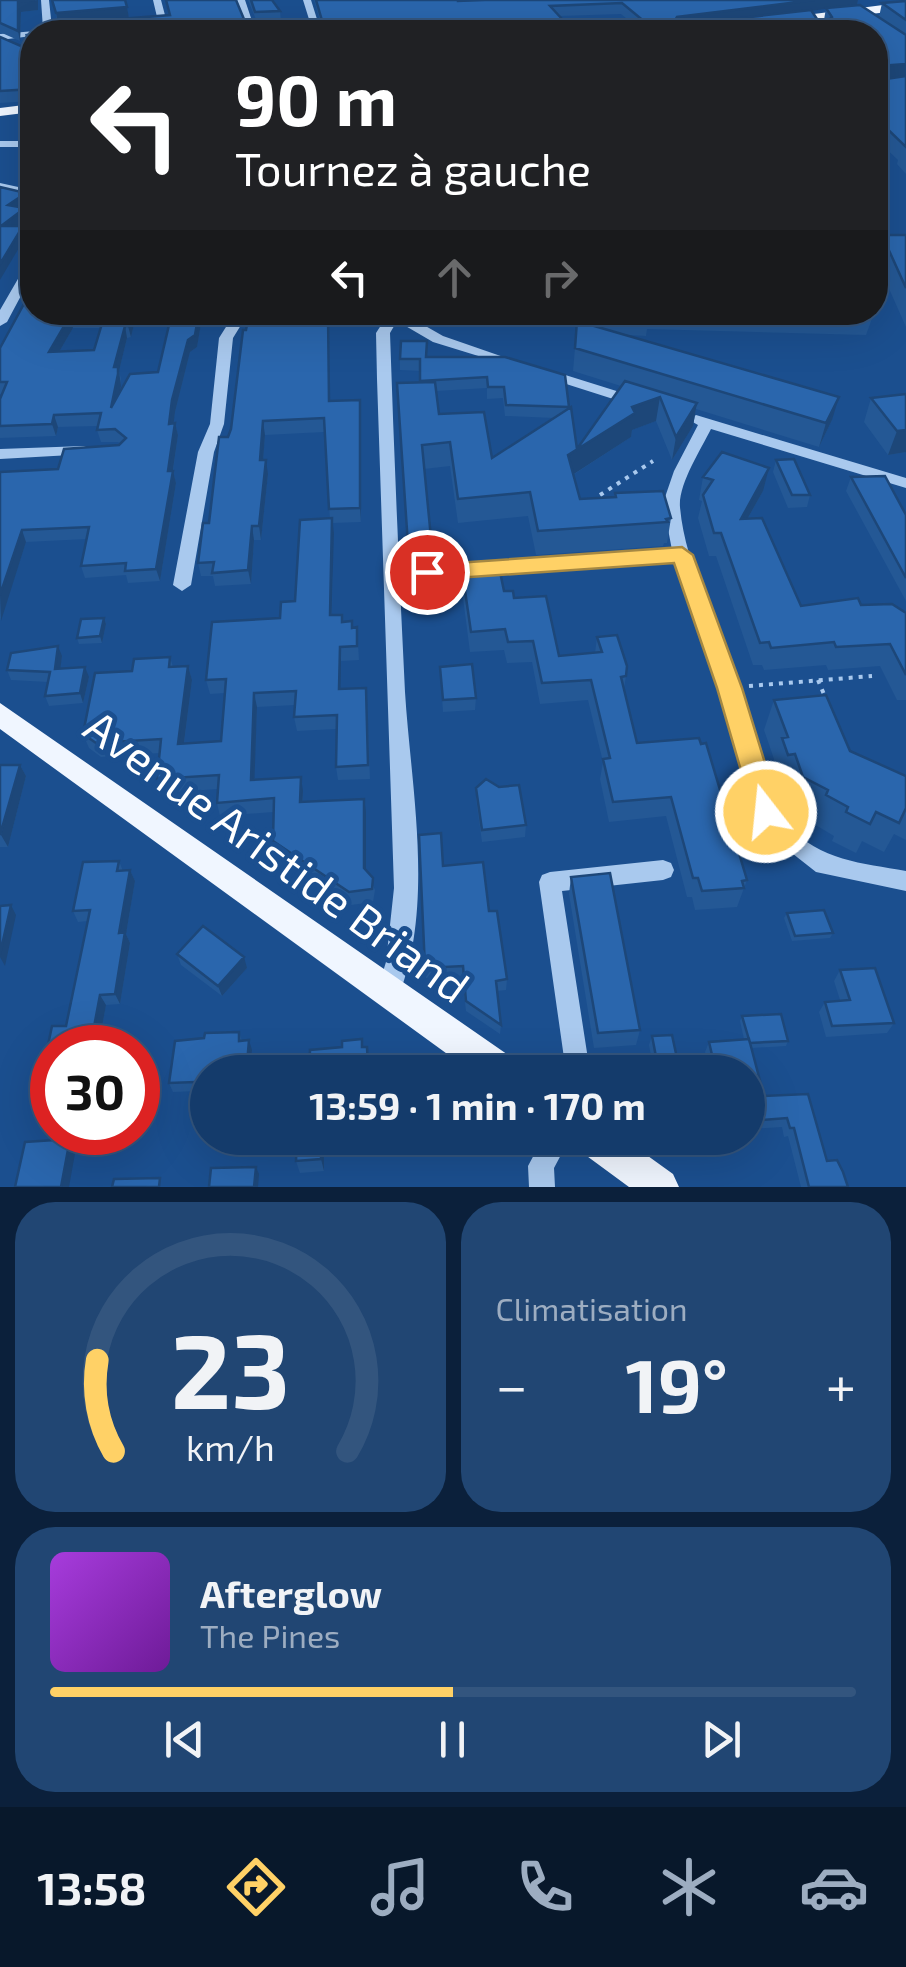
<!DOCTYPE html>
<html lang="fr">
<head>
<meta charset="utf-8">
<style>
  :root { --surface:#143b6b; --page:#214673; --text:#f1f3f6; --muted:#9dadc1; --line:#33557e; --accent:#ffd166 }
  body { margin:0; font-family:"Exo 2",sans-serif; background:var(--page); color:var(--text); height:100vh; display:flex; flex-direction:column; font-size:38px; white-space:nowrap }
  * { box-sizing:border-box; margin:0 }
  p { font-size:32px; color:var(--muted) }
  .icon { flex:none; width:55px; height:55px; fill:none; stroke:currentColor; stroke-width:2; stroke-linecap:round; stroke-linejoin:round }
  .map { position:relative; height:1187px; overflow:hidden }
  .side { display:flex; flex-direction:column; gap:15px; padding:15px; background:#0b203b; flex:1 }
  .side>* { flex:none }
  .hud { position:absolute; left:20px; top:20px; width:868px; height:305px; border-radius:40px; box-shadow:0 10px 40px #0002,0 0 0 2px var(--line); background:#202124; color:#fff; overflow:hidden }
  .speed { position:absolute; left:30px; top:1025px; display:flex; gap:20px; font-size:50px; font-weight:700; text-align:center }
  .speed>* { display:grid; place-content:center; width:130px; height:130px; border-radius:50%; background:var(--surface); box-shadow:0 10px 40px #0002,0 0 0 2px var(--line); line-height:1 }
  .speed .limit { border:15px solid #d22; background:#fff; color:#111 }
  .pin { position:absolute; display:grid; place-items:center; width:85px; height:85px; color:#fff; margin:-42px; border:5px solid #fff; border-radius:50%; box-shadow:0 2px 10px #0007 }
  .me { position:absolute; width:110px; margin:-55px; rotate:344deg; stroke-linejoin:round; filter:drop-shadow(0 0 8px #0008) }
  .turn { display:flex; align-items:center; gap:35px; height:210px; padding:0 50px; font-size:45px }
  .turn .icon { width:130px; height:130px; stroke-width:2.5 }
  .turn b { display:block; font-size:70px; line-height:85px }
  .lanes { display:flex; align-items:center; height:95px; padding:0 50px; background:#0003; justify-content:center; gap:50px; direction:ltr }
  .lanes .off { opacity:.35 }
  .big { font-size:75px; font-weight:700; line-height:1.1 }
  .side .tile { flex:1; display:flex; flex-direction:column; justify-content:center; gap:15px; min-width:0; padding:0 35px; border-radius:40px; background:var(--page) }
  .side .dial { align-items:center; gap:0 }
  .dial svg { height:260px; overflow:visible; fill:none; stroke:var(--line); stroke-width:7; stroke-linecap:round; text-anchor:middle }
  .dial text { fill:var(--text); stroke:none }
  .song { display:flex; align-items:center; gap:30px }
  .cover { width:120px; height:120px; border-radius:15px; background:linear-gradient(135deg,hsl(280 70% 55%),hsl(280 70% 35%)) }
  .played { height:10px; border-radius:5px; background:linear-gradient(90deg,var(--accent) 50%,var(--line) 50%) }
  .keys { display:flex; justify-content:space-around; direction:ltr }
  .heat { display:flex; justify-content:space-between; align-items:center; font-size:55px; direction:ltr }
  .side .tiles { flex:1; display:grid; gap:15px; grid-template-columns:1fr 1fr }
  .tile:last-child { grid-column:span 2 }
  .trip { position:absolute; left:190px; top:1055px; width:575px; height:100px; border-radius:50px; background:var(--surface); box-shadow:0 10px 40px #0002,0 0 0 2px var(--line); font-weight:700; line-height:100px; text-align:center }
  .tabs { display:flex; height:160px; justify-content:space-around; align-items:center; background:#08182b; color:var(--muted) }
  .tabs .icon { width:70px; height:70px }
  .tabs .active { color:var(--accent) }
  .tabs b { font-size:45px; color:var(--text) }
  .map>svg:first-child { display:block }
  .lines { fill:none; stroke-linecap:round; stroke-linejoin:round }
  .path { stroke:#a9c9ee; stroke-width:4; stroke-dasharray:4 6; stroke-linecap:butt }
  .minor { fill:#a9c9ee; fill-rule:evenodd }
  .major { fill:#f0f6ff; fill-rule:evenodd }
  .wall { fill:#245895; fill-rule:evenodd }
  .shaded-wall { fill:#1d4779 }
  .building { fill:#2a66ad; stroke:#1d4779; stroke-width:2.5; fill-rule:evenodd }
  .route { fill:#ffd166; stroke:#a68842; stroke-width:2.5 }
  .labels { text-anchor:middle; dominant-baseline:central; stroke-width:10; stroke-linejoin:round; paint-order:stroke }
  .near-street-label { font-size:45px; fill:#fff; stroke:#1b4f8f }
</style>
</head>
<body>
<div class="map">
<svg width="906" height="1187" viewBox="0 0 906 1187">
  <rect width="100%" height="100%" fill="#1b4f8f"/>
  <g class="lines">
    <!-- path -->
    <path class="path" d="M600 495 653 461
      M818 680 826 699
      M749 686 872 676"/>
    <!-- minor -->
    <path class="minor" d="M41 0H49L52 28 80 26 83 31 37 32 43 29Z
      M153 0H161L166 19 143 24V20L157 17Z
      M237 0H245L254 27 272 29V32L247 31Z
      M303 0H311L321 32H313Z
      M35 31 32 36 0 40V34Z
      M0 141H32V147H0Z
      M0 183 32 190V196L0 189Z
      M32 261V275L7 322 0 326V310L26 265Z
      M241 312H256L241 325 233 338 224 424 214 452 191 585 182 591 173 585 198 452 210 424 219 338 231 319Z
      M384 312H401L443 336 521 363 514 367 433 342 397 321 390 333C394 453 399 572 405 692 411 789 436 910 396 1002L388 1005 380 1002 376 994 386 962 394 888 377 379 376 333 387 316Z
      M543 368 642 399 644 402 642 405H632L538 375V369Z
      M696 415 906 478V488L711 429C701 449 678 485 680 507 685 567 721 631 740 689 751 724 764 799 788 825 820 861 862 863 906 871V891L816 872 774 839 756 811 721 688 676 561 427 578 418 572 427 566 672 550 663 503 674 471 698 425 689 420Z
      M84 446 89 448 92 451 89 454 0 459V449Z
      M663 860 671 863 674 870 671 877 663 880 562 891 590 1072H566L539 882 542 875 550 872Z
      M543 1138H570L554 1168 555 1187H529L528 1166Z"/>
    <!-- major -->
    <path class="major" d="M906 2V10L711 32H676Z
      M32 104V112L0 116V108Z
      M0 703 514 1059 518 1072H472L0 729Z
      M575 1138H623L673 1174 679 1187H629L580 1151Z"/>
  </g>
  <!-- wall -->
  <path class="wall" d="M0 0H38V10L21 12 20 41 2 33 0 34Z
    M52 0H125L129 18 64 23 169 15 165 0H236L246 24H321L314 0H458V1L485 0H858L857 5 838 7 860 5 879 17 882 3 906 1V174L897 164 898 160 875 138V32H713L714 23 679 27 681 32H643L621 14 559 16 574 32H43L58 31V24ZM826 8 824 20 817 19 812 10Z
    M248 0H272L280 11 281 21 257 22Z
    M32 33V101L0 103V37L30 50 31 47 28 45 25 34Z
    M882 235H906V327L875 257Z
    M32 289 137 312 131 337 127 338 119 371 121 379 120 391 158 372 170 320 168 312H203L197 347 190 352 175 412 173 423H175L178 435 173 471 176 483 160 581 128 583 126 575 85 578 81 566 87 539 26 542 0 621V472L58 469 120 443 118 442H101L97 430 98 426 58 427 56 436 0 438V399L2 394H0V348ZM73 328H100L94 350 59 352Z
    M589 312 874 313 866 335 647 329 646 336 626 335 832 420 819 447 696 409 693 426 672 460 656 421 632 430 631 437 573 475 580 499 614 497 615 493 671 518 667 543H664L663 546 536 555 528 516 458 523 450 466 424 469 431 557 436 587V611L412 613 398 407 420 382V371L400 370V359L426 357 565 375 569 409 577 449 621 386 573 371 575 348 590 325ZM487 388V399L503 398 505 416 554 418 492 458 439 414 436 391Z
    M329 324 330 401 360 400 361 522 333 523 332 615 353 628 357 627 359 660 341 661 340 689 367 702 370 779 338 780 336 767V729L297 731 294 717 295 705 257 707 254 779 303 791V802L364 799 366 869 375 890 373 902 351 905 276 854 273 841 274 812 220 816 217 803 218 789 161 793 157 779 160 753 101 757 89 748 83 734 132 671 170 657 173 667 188 666 192 680 184 744 221 741 225 693 210 694 206 680 280 618 295 601 330 519 324 432 265 435 263 460 268 474 261 540H254L251 584 215 586 213 576H201L198 563 209 523 228 437Z
    M906 394V452L888 455 864 422 871 398Z
    M776 460 810 495 807 507 788 508 773 472Z
    M703 477 763 491 748 518 801 606 861 605 906 613V700H897L880 666 828 670 826 665 764 670 762 665H753L716 556H709L698 518 702 501 699 500Z
    M851 477 906 515V601L846 491Z
    M468 568 514 598 559 656 595 653 597 637 626 676 624 689 637 743 747 880 737 907 695 910 692 897H687L666 816 609 822 600 779 603 762 588 700 540 704 532 662 507 663 504 650 470 652 463 598V577H468Z
    M104 618 106 624 102 643 79 644 77 638Z
    M62 656 60 668 89 677 83 703 49 706 45 696 48 682 11 680 7 670Z
    M440 667 476 698 475 710 443 712Z
    M774 700 850 751 906 776V840L894 834 884 852 862 841 856 853 832 841 834 836 814 824 816 819 791 806 783 784 777 785 772 768 774 759 764 730Z
    M0 765H20L26 776 8 847H0Z
    M476 788 526 825 525 837 482 842 476 799Z
    M419 835 443 866 489 911 507 979 506 990 497 991 501 1025 500 1034 466 1011 462 976 426 978Z
    M119 861 123 871 130 870 135 881 126 934 130 943 120 1004 106 1005 98 1048H52V1087H47L41 1078 52 1026H66L88 921 78 922 73 911 83 862Z
    M571 877 640 1030 636 1045 594 1048 569 894Z
    M787 913 833 933 830 938 792 941 784 918Z
    M177 954 247 968 222 996 181 965Z
    M840 970 894 1023 887 1033 826 1037 819 1012 825 1002 840 1000 834 981Z
    M742 1016 788 1041 786 1046 752 1048 764 1096 808 1094 827 1161 848 1187H801L788 1136 784 1137 782 1127 748 1129V1072H710L705 1052 709 1042 744 1039 740 1021Z
    M239 1032 242 1041 252 1050 250 1072H208V1112L202 1104V1099H198L195 1091 173 1092 169 1083 204 1038Z
    M652 1036 680 1072H654L649 1045Z
    M297 1138H336V1144L324 1146V1171L300 1173 296 1161Z"/>
  <!-- shaded-wall -->
  <path class="shaded-wall" d="M38 0V10L21 12 20 41 18 31V2Z
    M814 0H858L857 5 675 28 674 22 677 17Z
    M127 7 129 18 58 24 56 13Z
    M906 64V79L875 82V70L879 66Z
    M26 193 29 203 11 215 8 205Z
    M25 208 28 218 4 236 1 226Z
    M23 226 26 236 0 280V264Z
    M131 312H137L131 337 128 326Z
    M199 312H203L197 347 190 352 175 412 172 436 169 424 172 400 188 340Z
    M70 316 73 328 52 364 49 352Z
    M125 326 127 338 119 371 121 386 114 420 111 408 114 367Z
    M660 397 656 421 632 430 631 437 566 479 568 455 632 407Z
    M839 397 832 420 819 447 826 423Z
    M360 400 361 414V522L360 508Z
    M697 403 693 426 672 460 676 437Z
    M54 415 58 427 56 436 52 424Z
    M263 421 265 435 262 474 260 460Z
    M175 423 178 435 172 476 173 471 176 483 160 581 156 569Z
    M906 430V452L888 455 897 431Z
    M266 460 268 474 261 540 259 526Z
    M769 468 763 491 735 541 741 519Z
    M332 518 334 533 331 629 330 615Z
    M252 526 254 540 251 584 248 570Z
    M22 530 26 542 1 621 0 595Z
    M431 538V562L414 549Z
    M104 618 106 624 102 643 100 636Z
    M58 646 62 656 59 679 55 669Z
    M340 647 341 661 340 703 339 689Z
    M188 666 192 680 182 758 178 744Z
    M85 667 89 677 83 703 80 693Z
    M254 693 257 707 254 793 251 780Z
    M20 765 26 776 8 847 1 835Z
    M301 777 303 791 302 815 300 802Z
    M364 799 366 812V881L364 868Z
    M130 870 135 881 126 934 130 943 120 1004 115 994 119 933Z
    M11 905 16 915 5 966 0 957V954Z
    M244 957 247 968 222 996 218 986Z
    M100 995 106 1005 98 1048H90Z
    M249 1040 252 1050 250 1072 247 1064Z
    M321 1138 324 1146V1171L321 1159Z
    M70 1139 76 1148 69 1187H61Z
    M256 1167 259 1174 258 1187H254Z"/>
  <!-- building -->
  <path class="building" d="M0 0H35L18 2V31L0 23Z
    M52 0H125L127 7 56 13Z
    M166 0H236L246 24H323L316 0H458V1L485 0H814L677 17 674 22 679 25 681 32H657L622 3 550 6 574 32H43L58 31 57 24 170 15Z
    M251 0H272L280 11 255 12Z
    M906 1V20L882 3Z
    M860 5 906 35V64L879 66 875 70 880 80 906 76V147L875 117V32H719L715 21 811 10 817 19 828 21 832 17 826 8Z
    M0 37 30 50 32 42V89L0 91Z
    M0 187 26 193 8 205 25 208 1 226H23L0 264Z
    M882 235H906V288Z
    M32 289V312H131L128 326H125L114 367H118V374L111 408 130 374 158 372 172 312H199L195 335 188 340 172 400 169 424 175 423 168 471H173L156 569 125 571 126 563 81 566 89 527 22 530 0 595V472L58 469 64 449 119 445 126 438 115 429 97 430 101 413 54 415 52 424 0 426V399L7 382H0V348ZM70 316 104 317 94 350 49 352Z
    M287 312H328L329 401 360 400V508L329 509 324 418 263 421 260 460H266L259 526H252L248 570 212 573 214 562 198 563 203 523H209L219 437H228L231 429 243 330H246L249 314Z
    M577 321 839 397 826 423 575 348Z
    M401 341H427L426 357H505L565 375 569 407 506 405 504 387H488L487 377 420 381V359H400Z
    M625 381 697 403 676 437 660 397 632 407 635 413 568 455 580 499 616 497 615 493 663 491 671 518 666 519 668 522 538 531 530 492 458 499 450 442 422 445 431 538 414 549 424 557H433L436 587 411 589 397 383 435 382 439 414 484 412 492 458 571 407 577 449Z
    M906 394V430L897 431 871 398Z
    M722 452 769 468 741 519 762 518 801 606 858 598 861 605 892 604 906 613V675L890 644 836 647 834 642 771 648 769 642 760 643 721 533H714L703 495 713 480 703 477Z
    M794 459 810 495H792L776 460Z
    M885 476 906 515V578L851 477Z
    M332 518 330 615H342V622L352 621V628L357 627V646L340 647 339 689 366 688 368 765 336 767 337 715 294 717 296 691 254 693 251 780 301 777 300 802 364 799V868L373 878 372 889 349 892 273 841 274 798 217 803 219 775 157 779 161 739 96 743 83 734 95 673 132 671 134 659 170 657 169 667 188 666 178 744 221 741 226 679 206 680 212 622 280 618 281 602 295 601 300 520Z
    M499 567 504 591H513L514 598 546 596 559 656 602 652 597 637 617 635 627 666 626 676 621 677 637 743 699 738 701 744 706 743 747 880 742 881 744 888 702 891 698 878H693L671 797 613 802 603 759 610 758 591 680 542 683 533 641 508 642 505 629 471 632 463 577H469L468 568Z
    M104 618 100 636 77 638 81 619Z
    M58 646 55 669 85 667 80 693 45 696 50 672 7 670 11 653Z
    M472 664 476 698 443 700 440 667Z
    M826 695 850 751 906 776V808L899 823 876 812 870 824 846 812 848 807 826 795 828 790 803 777 795 754 788 755 782 738 788 737 774 700Z
    M0 765H20L0 835Z
    M486 779 499 787 519 785 526 825 482 830 476 788Z
    M441 833 443 866 483 862 489 911H497L507 979 496 981 501 1025 466 1001 463 966 425 968 419 835Z
    M119 861 117 871 130 870 119 933 125 932 115 994 100 995 90 1048H52V1077L41 1078 52 1026H66L90 910 73 911 83 862Z
    M610 873 640 1030 598 1033 571 877Z
    M11 905 0 954V906Z
    M824 910 833 933 795 936 787 913Z
    M203 926 244 957 218 986 177 954Z
    M875 968 894 1023 832 1026 825 1002 850 1000 840 970Z
    M781 1014 788 1041 750 1043 742 1016Z
    M239 1032V1041L249 1040 247 1064 235 1065 234 1072H208V1103L202 1104 203 1090H194L195 1082 169 1083 175 1041 204 1038 205 1033Z
    M672 1035 680 1072H659L652 1036Z
    M362 1039V1047H367L368 1068 362 1069 363 1072H309L310 1050 342 1047V1041Z
    M749 1039 764 1096 808 1094 827 1161 837 1160 843 1172 848 1187H809L794 1128H790L787 1118 748 1121V1072H716L709 1042Z
    M297 1138H321V1159L296 1161Z
    M70 1139 61 1187H15L25 1142Z
    M256 1167 254 1187H209L211 1168Z
    M160 1178 159 1187H112L114 1179Z"/>
  <!-- route -->
  <path class="route" d="M682 547 693 555 742 688 780 812 776 820 766 823 757 820 753 812 717 688 674 563 427 580 416 572 427 565Z"/>
  <g class="labels">
    <!-- near-street labels -->
    <g class="near-street-label">
      <text transform="translate(278 855) rotate(36)">Avenue Aristide Briand</text>
    </g>
  </g>
</svg>
<div class="speed"><div class="limit">30</div></div>
<div class="pin" style="left:427px;top:572px;background:#d93025"><svg class="icon" aria-label="arrive" viewBox="0 0 24 24"><path d="M6 21V4h12l-3 4 3 4H6"/></svg></div>
<svg class="me" style="left:766px;top:812px" viewBox="-20 -20 40 40"><circle r="17" fill="#ffd166" stroke="#fff" stroke-width="3"/><path d="M0-11L8 9 0 5-8 9z" fill="#fff"/></svg>
<div class="trip">13:59 · 1 min · 170 m</div>
<div class="hud">
<div class="turn"><svg class="icon" aria-label="left" viewBox="0 0 24 24"><path d="M17 20v-9H6M10 6l-5 5 5 5"/></svg><div><b>90 m</b>Tournez à gauche</div></div>
<div class="lanes"><svg class="icon" aria-label="left" viewBox="0 0 24 24"><path d="M17 20v-9H6M10 6l-5 5 5 5"/></svg><svg class="icon off" aria-label="ahead" viewBox="0 0 24 24"><path d="M12 20V5M6 11l6-6 6 6"/></svg><svg class="icon off" aria-label="right" viewBox="0 0 24 24"><path d="M7 20v-9h11M14 6l5 5-5 5"/></svg></div>
</div>
</div>
<section class="side">
<div class="tiles">
<div class="tile dial"><svg viewBox="0 0 100 80">
<path d="M14 69A42 42 0 1 1 86 69"/>
<path d="M14 69A42 42 0 0 1 9 41" stroke="#ffd166"/>
<text x="50" y="56" font-size="32" font-weight="700">23</text>
<text x="50" y="72" font-size="11">km/h</text>
</svg></div>
<div class="tile"><p>Climatisation</p>
<div class="heat"><a>−</a><b class="big">19°</b><a>+</a></div>
</div>
<div class="tile">
<div class="song"><i class="cover"></i><div><b>Afterglow</b><p>The Pines</p></div></div>
<div class="played"></div>
<div class="keys"><svg class="icon" aria-label="previous" viewBox="0 0 24 24"><path d="M18 5L8 12l10 7zM5 5v14"/></svg><svg class="icon" aria-label="pause" viewBox="0 0 24 24"><path d="M8 5v14M16 5v14"/></svg><svg class="icon" aria-label="next" viewBox="0 0 24 24"><path d="M6 5l10 7-10 7zM19 5v14"/></svg></div>
</div>
</div>
</section>
<nav class="tabs">
<b>13:58</b>
<svg class="icon active" aria-label="directions" viewBox="0 0 24 24"><path d="M12 3l9 9-9 9-9-9zM9 14v-3h6M13 9l2 2-2 2"/></svg>
<svg class="icon" aria-label="music" viewBox="0 0 24 24"><path d="M9 18V5l10-2v13"/><circle cx="6" cy="18" r="3"/><circle cx="16" cy="16" r="3"/></svg>
<svg class="icon" aria-label="phone" viewBox="0 0 24 24"><path d="M5 4h4l2 5-3 2q2 4 5 5l2-3 5 2v4C11 20 4 13 5 4z"/></svg>
<svg class="icon" aria-label="climate" viewBox="0 0 24 24"><path d="M12 3v18M4 7l16 10M4 17L20 7"/></svg>
<svg class="icon" aria-label="car" viewBox="0 0 24 24"><path d="M5 17H2v-5l4-1 3-4h7l3 4 3 1v5h-3M9 17h6M6 11h13"/><circle cx="7" cy="17" r="2"/><circle cx="17" cy="17" r="2"/></svg>
</nav>
</body>
</html>
